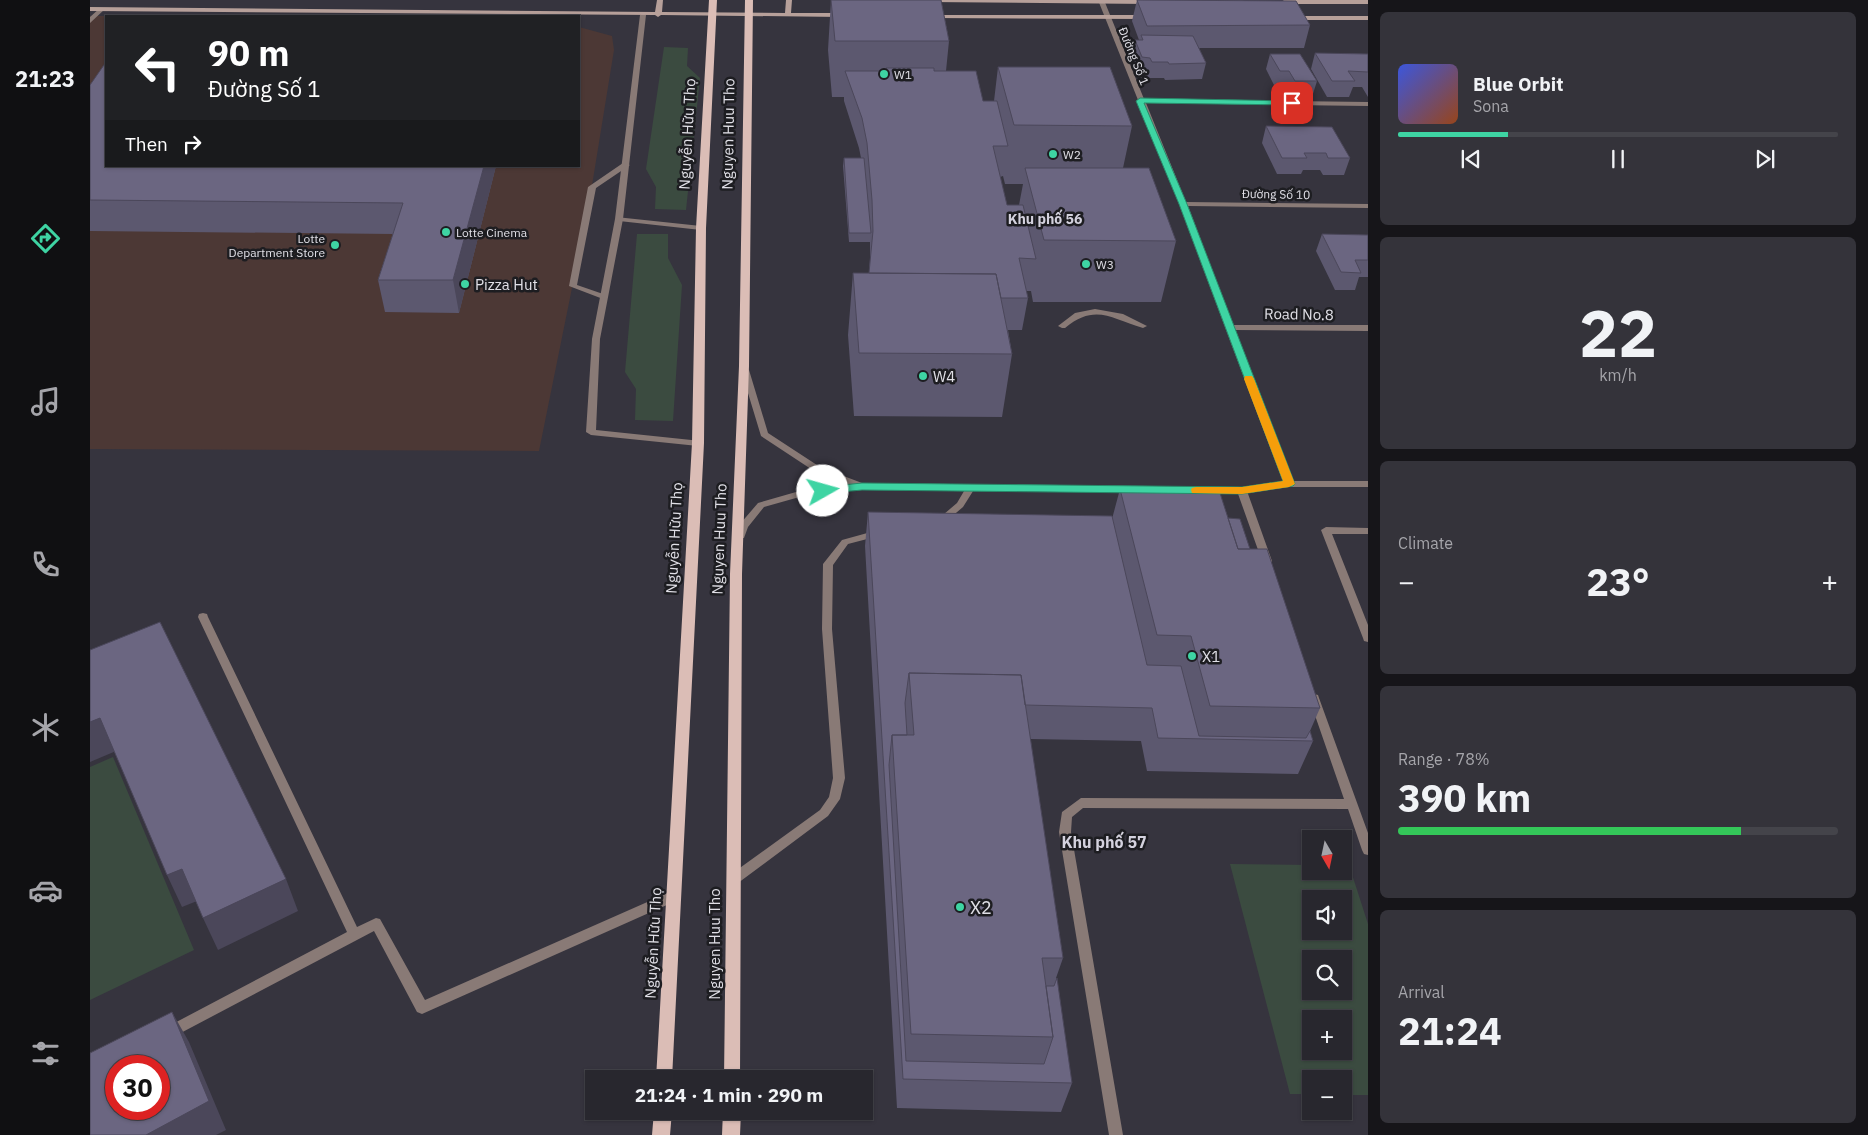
<!DOCTYPE html>
<html lang="en">
<head>
<meta charset="utf-8">
<style>
  :root { --surface:#28272e; --page:#34333a; --text:#f1f3f6; --muted:#a5a5aa; --line:#44444a; --accent:#3ed4a3 }
  body { margin:0; font-family:"IBM Plex Sans",sans-serif; background:var(--page); color:var(--text); height:100vh; display:flex; flex-direction:column; font-size:19px; white-space:nowrap }
  * { box-sizing:border-box; margin:0 }
  p { font-size:16px; color:var(--muted) }
  .icon { flex:none; width:28px; height:28px; fill:none; stroke:currentColor; stroke-width:2; stroke-linecap:round; stroke-linejoin:round }
  .map { position:relative; flex:1; overflow:hidden }
  .panel { display:flex; flex-direction:column; gap:12px; padding:12px; background:#161519; width:500px }
  .panel>* { flex:none }
  .guide { position:absolute; left:15px; top:15px; width:475px; height:152px; border-radius:0px; box-shadow:0 1px 4px #0004,0 0 0 1px var(--line); background:#202124; color:#fff; overflow:hidden }
  .needle { width:32px; rotate:171deg }
  .controls { position:absolute; left:1212px; top:830px; display:grid; gap:10px }
  .controls a { display:grid; place-items:center; width:50px; height:50px; border-radius:0px; background:var(--surface); box-shadow:0 1px 4px #0004,0 0 0 1px var(--line); font-size:25px }
  .speed { position:absolute; left:15px; top:1055px; display:flex; gap:10px; font-size:25px; font-weight:700; text-align:center }
  .speed>* { display:grid; place-content:center; width:65px; height:65px; border-radius:50%; background:var(--surface); box-shadow:0 1px 4px #0004,0 0 0 1px var(--line); line-height:1 }
  .speed .limit { border:8px solid #d22; background:#fff; color:#111 }
  .pin { position:absolute; display:grid; place-items:center; width:42px; height:42px; color:#fff; margin:-21px; border-radius:10px; box-shadow:0 2px 8px #0006 }
  .me { position:absolute; width:55px; margin:-28px; rotate:83deg; stroke-linejoin:round; filter:drop-shadow(0 0 4px #0008) }
  .turn { display:flex; align-items:center; gap:18px; height:105px; padding:0 20px; font-size:22px }
  .turn .icon { width:65px; height:65px; stroke-width:2.5 }
  .turn b { display:block; font-size:35px; line-height:42px }
  .then { display:flex; align-items:center; height:48px; padding:0 20px; background:#0003; gap:10px; font-size:19px }
  .big { font-size:38px; font-weight:800; line-height:1.1 }
  .panel .widget { flex:1; display:flex; flex-direction:column; justify-content:center; gap:8px; min-width:0; padding:0 18px; border-radius:8px; background:var(--page) }
  .panel .dial { align-items:center; gap:0 }
  .dial b { font-size:65px; line-height:1 }
  .song { display:flex; align-items:center; gap:15px }
  .cover { width:60px; height:60px; border-radius:8px; background:linear-gradient(135deg,hsl(230 70% 55%),hsl(20 70% 35%)) }
  .played { height:5px; border-radius:2px; background:linear-gradient(90deg,var(--accent) 25%,var(--line) 25%) }
  .keys { display:flex; justify-content:space-around; direction:ltr }
  .heat { display:flex; justify-content:space-between; align-items:center; font-size:28px; direction:ltr }
  .charge { height:8px; border-radius:4px; background:linear-gradient(90deg,#34c759 78%,var(--line) 0) }
  .trip { position:absolute; left:495px; top:1070px; width:288px; height:50px; border-radius:0px; background:var(--surface); box-shadow:0 1px 4px #0004,0 0 0 1px var(--line); font-weight:800; line-height:50px; text-align:center }
  main { display:flex; flex:1; min-height:0 }
  .dock { display:flex; flex-direction:column; width:90px; justify-content:space-around; align-items:center; background:#101012; color:var(--muted) }
  .dock .icon { width:35px; height:35px }
  .dock .active { color:var(--accent) }
  .dock b { font-size:22px; color:var(--text) }
  .map>svg:first-child { display:block }
  .commercial { fill:#4c3835 }
  .green { fill:#3b4b40; fill-rule:evenodd }
  .lines { fill:none; stroke-linecap:round; stroke-linejoin:round }
  .service { fill:#897a76; fill-rule:evenodd }
  .minor { fill:#897a76; fill-rule:evenodd }
  .secondary { fill:#b7a09a; fill-rule:evenodd }
  .primary { fill:#dbbdb6; fill-rule:evenodd }
  .wall { fill:#5c586f; fill-rule:evenodd }
  .shaded-wall { fill:#4b475a }
  .building { fill:#6b6681; stroke:#4b475a; fill-rule:evenodd }
  .route { fill:#3ed4a3; stroke:#288a6a }
  .slow { fill:#f59e0b }
  .poi-dot { fill:#3ed4a3; stroke:#1d1d21; stroke-width:2 }
  .labels { text-anchor:middle; dominant-baseline:central; stroke-width:5; stroke-linejoin:round; paint-order:stroke }
  .far-street-label { font-size:12px; fill:#e1e0e7; stroke:#1d1d21 }
  .far-poi-label { font-size:12px; fill:#e1e0e7; stroke:#1d1d21; text-anchor:start }
  .far-neighbourhood-label { font-size:14px; font-weight:bold; fill:#d4d2de; stroke:#1d1d21 }
  .street-label { font-size:15px; fill:#e1e0e7; stroke:#1d1d21 }
  .poi-label { font-size:15px; fill:#e1e0e7; stroke:#1d1d21; text-anchor:start }
  .neighbourhood-label { font-size:16px; font-weight:bold; fill:#d4d2de; stroke:#1d1d21 }
  .near-poi-label { font-size:18px; fill:#e1e0e7; stroke:#1d1d21; text-anchor:start }
</style>
</head>
<body>
<main>
<nav class="dock">
<b>21:23</b>
<svg class="icon active" aria-label="directions" viewBox="0 0 24 24"><path d="M12 3l9 9-9 9-9-9zM9 14v-3h6M13 9l2 2-2 2"/></svg>
<svg class="icon" aria-label="music" viewBox="0 0 24 24"><path d="M9 18V5l10-2v13"/><circle cx="6" cy="18" r="3"/><circle cx="16" cy="16" r="3"/></svg>
<svg class="icon" aria-label="phone" viewBox="0 0 24 24"><path d="M5 4h4l2 5-3 2q2 4 5 5l2-3 5 2v4C11 20 4 13 5 4z"/></svg>
<svg class="icon" aria-label="climate" viewBox="0 0 24 24"><path d="M12 3v18M4 7l16 10M4 17L20 7"/></svg>
<svg class="icon" aria-label="car" viewBox="0 0 24 24"><path d="M5 17H2v-5l4-1 3-4h7l3 4 3 1v5h-3M9 17h6M6 11h13"/><circle cx="7" cy="17" r="2"/><circle cx="17" cy="17" r="2"/></svg>
<svg class="icon" aria-label="filters" viewBox="0 0 24 24"><path d="M4 7h16M4 17h16"/><circle cx="9" cy="7" r="2"/><circle cx="15" cy="17" r="2"/></svg>
</nav>
<div class="map">
<svg width="1278" height="1135" viewBox="0 0 1278 1135">
  <rect width="100%" height="100%" fill="#36343e"/>
  <!-- commercial -->
  <path class="commercial" d="M0 16H35H16V166H489V27L522 36 524 50 499 204 449 451 0 449Z"/>
  <!-- green -->
  <path class="green" d="M574 47 598 48 597 66 610 78 596 210 565 209 566 187 556 169Z
    M547 234H578V258L592 285 583 421 545 420 546 389 535 372Z
    M23 757 104 950 0 1000V767Z
    M1140 864 1221 865V871H1254V865H1259L1278 924V1095H1254V1079H1221V1094H1200ZM1221 899H1254V931H1221ZM1221 959H1254V991H1221ZM1221 1019H1254V1051H1221Z"/>
  <g class="lines">
    <!-- service -->
    <path class="service" d="M10 8 15 9 0 23V17Z
      M533 163 540 165 506 188 487 285 516 295 517 297 513 299 479 286 498 187Z
      M526 217 611 226 615 228 611 230 529 221H526Z
      M1005 309 1033 314 1057 326 1053 328C1021 319 1006 303 975 328H972L968 326 985 313Z
      M880 485 885 488 873 507 853 524H847L845 522 847 520 867 503 877 486Z
      M1152 488 1157 491 1182 561 1181 563H1173L1172 561 1147 491Z
      M1236 527 1278 528V534H1242L1278 625V642L1274 641 1273 638 1231 530Z
      M781 532 790 533 792 535 787 538H781L758 544 743 565 742 629 755 778 750 799 738 816 648 883 644 884 640 883 638 879 640 875 730 810 739 797 743 778 732 629 733 564 752 540Z
      M113 613 117 614 118 617 267 927 286 918 290 919 335 1000 580 892 584 891 588 892 590 896 588 900 332 1014 327 1012 284 931 85 1036 80 1038 75 1036 73 1032 75 1028 257 932 108 617 109 614Z
      M1224 694 1228 695 1229 698 1278 833V855L1274 854 1272 850 1258 809 993 808 982 817 981 832 1033 1135H1019L969 832 972 812 991 798 1254 799 1219 698 1220 695Z"/>
    <!-- minor -->
    <path class="minor" d="M1008 0H1014L1054 99 1278 102V106L1056 103 1096 202 1278 204V208L1098 206 1143 325H1278V331L1145 330 1203 481H1278V487H1199L1152 494 1116 493 1111 490 1116 487 1152 488 1193 482 1089 204 1049 103 1047 101 1048 100Z
      M553 13 556 15 533 219 510 339 506 430 611 441 613 443 608 446 501 435 496 432 502 339 525 219 550 15Z
      M655 367 659 370 678 433 730 467 772 483 1042 486 1047 489 1042 492 772 489 713 496 674 507 658 527 654 538H648L646 536 650 524 668 503 713 490 758 484 724 471 671 436 651 370Z"/>
    <!-- secondary -->
    <path class="secondary" d="M567 0H573L572 12 695 13 696 0H702L701 13H752L755 15 752 17 571 15 568 17 565 15 0 11V7L565 12Z
      M836 0H1060L1063 2 1060 4 839 2Z
      M1278 0V4H1194L1191 2 1194 0Z
      M840 15H1057L1060 17 1057 19 842 18 840 17Z
      M1278 16V20H1204L1201 18 1204 16Z"/>
    <!-- primary -->
    <path class="primary" d="M619 0H627L616 228 614 443 582 1079H566L602 443 606 228Z
      M655 0H663L659 366 652 574 650 1079H634L640 574 649 366Z
      M564 1111H582L580 1135H562Z
      M633 1111H651L650 1135H632Z"/>
  </g>
  <!-- wall -->
  <path class="wall" d="M741 0H851L859 41 856 71 893 101H904L908 67 1042 126 1033 168 1086 241 1071 302H943L941 291H936L938 298 932 330H918L922 354 912 417 764 416 758 335 763 273H779L780 259V242H759L753 166 754 158H771L769 148 754 101V97H742L738 50ZM913 176 915 184H933L929 205H917L910 177Z
    M1047 0H1152L1220 25 1214 48H1109L1116 63 1112 79 1075 80 1074 78H1058L1057 73H1048L1042 56 1045 40H1049L1042 21Z
    M1225 53 1278 54V97L1272 87H1263L1259 97H1237L1221 69Z
    M1180 54 1227 81 1222 97H1200L1195 87H1185L1176 69Z
    M0 85 406 166 369 313 295 312 288 280 303 234 0 231Z
    M1176 126 1260 158 1254 175H1233L1230 170H1213L1211 174H1187L1172 143Z
    M1232 234 1278 235V277H1269L1265 290H1245L1226 251Z
    M1030 489 1138 518 1160 549 1230 708 1220 731 1223 741 1208 774 1057 771 1051 741 940 739 973 958 966 978 982 1083 971 1112 807 1108 775 546 778 512 1022 519Z"/>
  <!-- shaded-wall -->
  <path class="shaded-wall" d="M394 166H406L369 313 363 280Z
    M10 718 26 751 0 762V722Z
    M92 869 107 901 92 907 77 875Z
    M196 879 208 911 128 950 113 918Z
    M82 1012 99 1042 136 1130 126 1135H56Z"/>
  <!-- building -->
  <path class="building" d="M741 0H851L859 41H745Z
    M1047 0 1206 1 1220 25 1057 26Z
    M1051 35 1103 36 1116 63 1079 64 1078 62H1062L1060 58 1052 57 1045 40H1053Z
    M1225 53 1278 54V72L1258 71 1265 81H1242Z
    M1180 54H1210L1227 81H1205L1199 71H1190Z
    M16 62V166H394L363 280H288L313 203 0 200V85Z
    M908 67H1020L1042 126 924 125Z
    M796 68H844V71H886L893 101H907L918 146H903L917 205H933L946 259 929 258 938 298H911L906 274 779 273 783 231 782 200 777 143 772 118 755 71H797Z
    M1176 126 1242 127 1260 158H1238L1236 153H1214L1217 158H1192Z
    M754 158H774L781 233H759Z
    M935 168H1059L1086 241 954 240Z
    M1232 234 1278 235V260H1265L1271 273 1251 272Z
    M763 273 906 274 922 354 769 353Z
    M1030 489 1129 490 1148 549H1177L1230 708 1120 706 1101 636 1067 635Z
    M778 512 1022 516 1057 665 1091 666 1109 736 1216 738 1220 731 1223 741 1068 738 1062 708 935 705 931 675 819 673 815 703 817 735H802L799 765 816 1061 954 1064 963 1037 956 986H964L967 978 982 1083 813 1079Z
    M1138 518 1150 519 1160 549H1148Z
    M70 622 196 879 113 918 92 869 77 875 10 718 0 722V650Z
    M819 673 931 675 973 958H952L963 1037 821 1034 802 735H824Z
    M82 1012 119 1101 56 1135H0V1053ZM26 1066H69V1109H26Z"/>
  <!-- route -->
  <path class="route" d="M1050 98 1202 101 1206 103 1202 105 1054 103 1097 204 1205 484 1203 486 1152 494 772 490 729 494 728 491 729 488 733 487 772 483 1152 487 1193 481 1089 204 1046 101Z"/>
  <!-- slow -->
  <path class="slow" d="M1155 376H1162L1164 379 1205 484 1199 487 1152 494 1102 493 1101 490 1102 488 1106 487H1152L1193 481 1154 379Z"/>
  <!-- markers -->
  <g class="poi-dot">
    <circle cx="794" cy="74" r="5"/>
    <circle cx="963" cy="154" r="5"/>
    <circle cx="356" cy="232" r="5"/>
    <circle cx="245" cy="245" r="5"/>
    <circle cx="996" cy="264" r="5"/>
    <circle cx="375" cy="284" r="5"/>
    <circle cx="833" cy="376" r="5"/>
    <circle cx="1102" cy="656" r="5"/>
    <circle cx="870" cy="907" r="5"/>
  </g>
  <g class="labels">
    <!-- far-street labels -->
    <g class="far-street-label">
      <text transform="translate(1044 56) rotate(68)">Đường Số 1</text>
      <text transform="translate(1186 194) rotate(1)">Đường Số 10</text>
    </g>
    <!-- far-poi labels -->
    <g class="far-poi-label">
      <text x="804" y="74">W1</text>
      <text x="973" y="154">W2</text>
      <text x="366" y="232">Lotte Cinema</text>
      <text x="235" y="238" text-anchor="end">Lotte<tspan x="235" dy="14">Department Store</tspan></text>
      <text x="1006" y="264">W3</text>
    </g>
    <!-- far-neighbourhood labels -->
    <g class="far-neighbourhood-label">
      <text x="955" y="219">Khu phố 56</text>
    </g>
    <!-- street labels -->
    <g class="street-label">
      <text transform="translate(597 134) rotate(-87)">Nguyễn Hữu Thọ</text>
      <text transform="translate(638 134) rotate(-89)">Nguyen Huu Tho</text>
      <text transform="translate(1209 314) rotate(1)">Road No.8</text>
      <text transform="translate(584 538) rotate(-87)">Nguyễn Hữu Thọ</text>
      <text transform="translate(629 539) rotate(-88)">Nguyen Huu Tho</text>
      <text transform="translate(563 943) rotate(-87)">Nguyễn Hữu Thọ</text>
      <text transform="translate(624 944) rotate(-90)">Nguyen Huu Tho</text>
    </g>
    <!-- poi labels -->
    <g class="poi-label">
      <text x="385" y="284">Pizza Hut</text>
      <text x="843" y="376">W4</text>
      <text x="1112" y="656">X1</text>
    </g>
    <!-- neighbourhood labels -->
    <g class="neighbourhood-label">
      <text x="1014" y="842">Khu phố 57</text>
    </g>
    <!-- near-poi labels -->
    <g class="near-poi-label">
      <text x="880" y="907">X2</text>
    </g>
  </g>
</svg>
<div class="controls">
<a><svg class="needle" viewBox="-14 -14 28 28"><path d="M0-13l5 13h-10z" fill="#e53935"/><path d="M0 13l5-13h-10z" fill="#a5a5aa"/></svg></a>
<a><svg class="icon" aria-label="sound" viewBox="0 0 24 24"><path d="M4 9h4l5-4v14l-5-4H4zM17 9q2 3 0 6"/></svg></a>
<a><svg class="icon" aria-label="search" viewBox="0 0 24 24"><circle cx="10" cy="10" r="6"/><path d="M15 15l6 6"/></svg></a>
<a>+</a>
<a>−</a>
</div>
<div class="speed"><div class="limit">30</div></div>
<div class="pin" style="left:1202px;top:103px;background:#d93025"><svg class="icon" aria-label="arrive" viewBox="0 0 24 24"><path d="M6 21V4h12l-3 4 3 4H6"/></svg></div>
<svg class="me" style="left:733px;top:491px" viewBox="-20 -20 40 40"><circle r="19" fill="#fff"/><path d="M0-13L10 11 0 6-10 11z" fill="#3ed4a3"/></svg>
<div class="trip">21:24 · 1 min · 290 m</div>
<div class="guide">
<div class="turn"><svg class="icon" aria-label="left" viewBox="0 0 24 24"><path d="M17 20v-9H6M10 6l-5 5 5 5"/></svg><div><b>90 m</b>Đường Số 1</div></div>
<div class="then">Then<svg class="icon" aria-label="right" viewBox="0 0 24 24"><path d="M7 20v-9h11M14 6l5 5-5 5"/></svg></div>
</div>
</div>
<section class="panel">
<div class="widget">
<div class="song"><i class="cover"></i><div><b>Blue Orbit</b><p>Sona</p></div></div>
<div class="played"></div>
<div class="keys"><svg class="icon" aria-label="previous" viewBox="0 0 24 24"><path d="M18 5L8 12l10 7zM5 5v14"/></svg><svg class="icon" aria-label="pause" viewBox="0 0 24 24"><path d="M8 5v14M16 5v14"/></svg><svg class="icon" aria-label="next" viewBox="0 0 24 24"><path d="M6 5l10 7-10 7zM19 5v14"/></svg></div>
</div>
<div class="widget dial"><b>22</b><p>km/h</p></div>
<div class="widget"><p>Climate</p>
<div class="heat"><a>−</a><b class="big">23°</b><a>+</a></div>
</div>
<div class="widget"><p>Range · 78%</p><b class="big">390 km</b><div class="charge"></div></div>
<div class="widget"><p>Arrival</p><b class="big">21:24</b></div>
</section>
</main>
</body>
</html>
